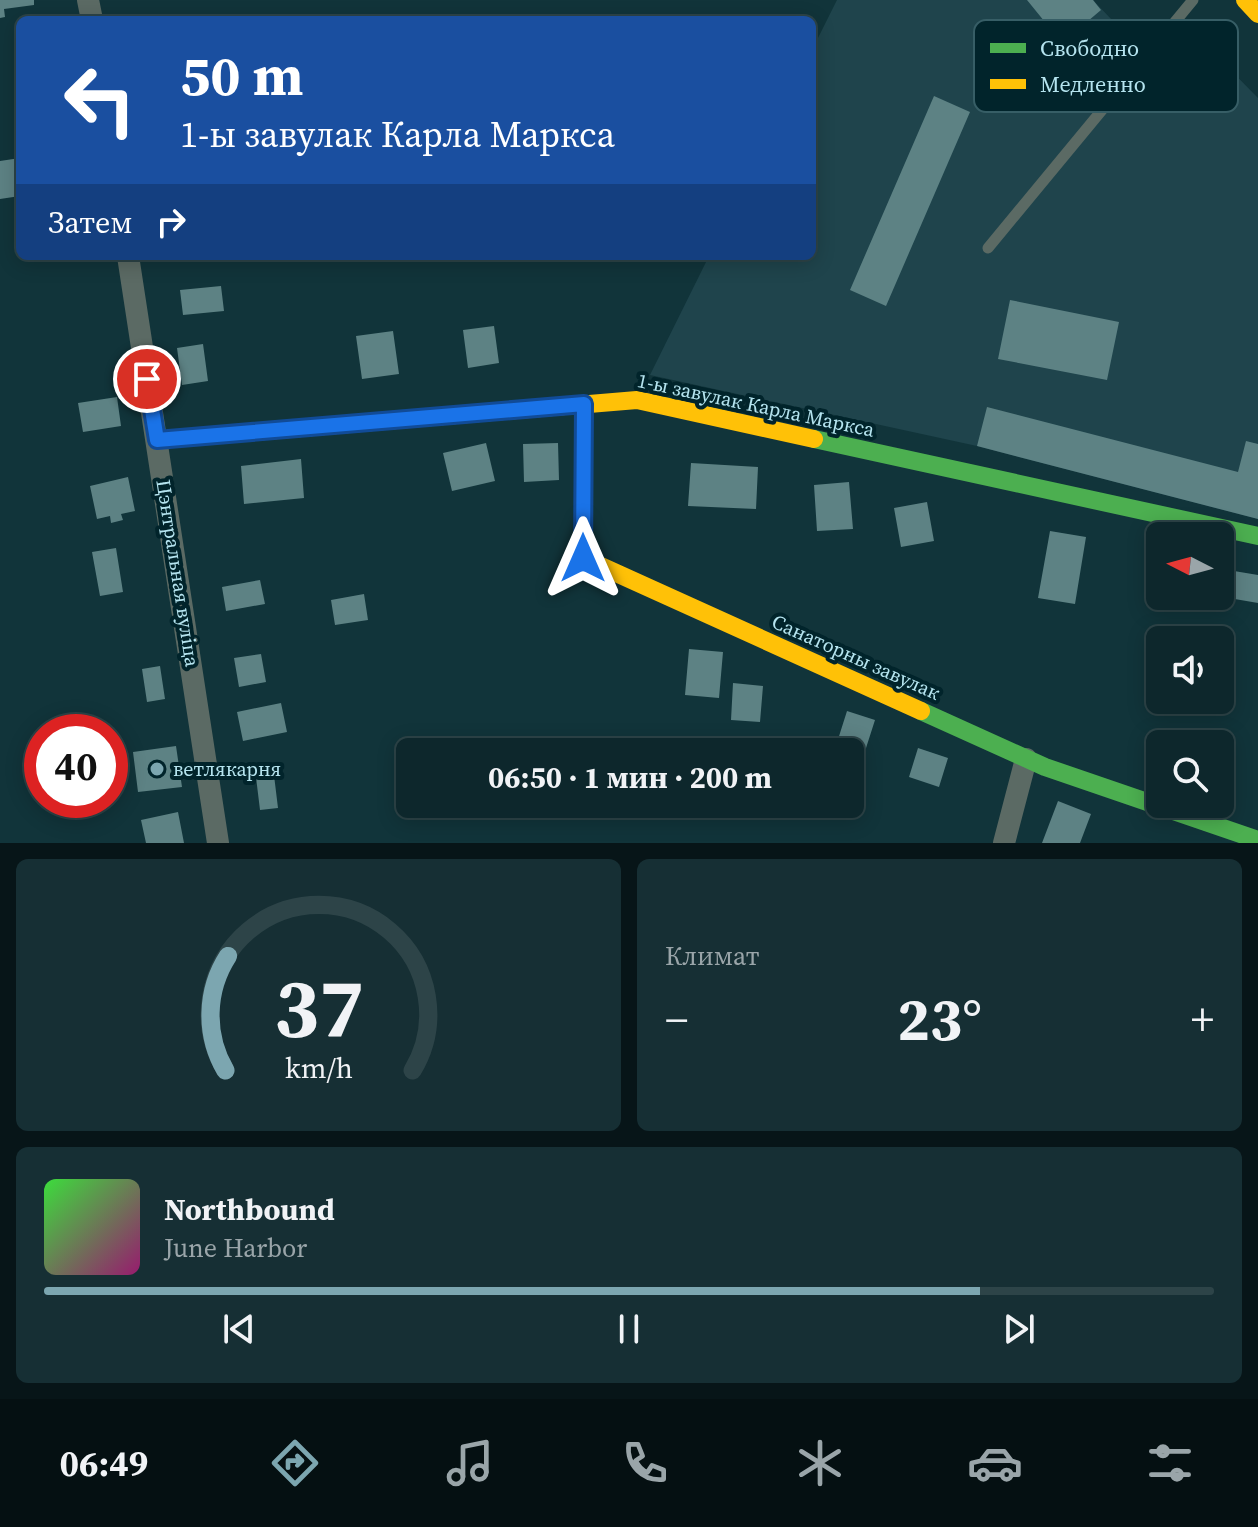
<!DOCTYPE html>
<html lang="ru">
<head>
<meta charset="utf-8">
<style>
  :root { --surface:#0d272c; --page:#162f34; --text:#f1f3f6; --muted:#9aa5a9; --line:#2d4448; --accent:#7ca6b0 }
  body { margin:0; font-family:"Source Serif 4",serif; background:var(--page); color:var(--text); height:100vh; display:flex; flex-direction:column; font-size:30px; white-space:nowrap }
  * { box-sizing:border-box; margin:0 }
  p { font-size:26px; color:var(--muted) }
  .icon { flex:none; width:44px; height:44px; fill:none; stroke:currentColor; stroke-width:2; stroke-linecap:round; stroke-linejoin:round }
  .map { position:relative; height:843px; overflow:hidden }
  .sheet { display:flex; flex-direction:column; gap:16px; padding:16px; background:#071518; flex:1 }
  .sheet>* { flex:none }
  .top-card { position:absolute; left:16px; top:16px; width:800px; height:244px; border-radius:12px; box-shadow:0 4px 20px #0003,0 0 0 2px var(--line); background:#1a4fa0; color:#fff; overflow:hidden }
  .needle { width:52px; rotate:276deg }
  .buttons { position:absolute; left:1146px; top:522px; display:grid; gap:16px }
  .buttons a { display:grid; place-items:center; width:88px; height:88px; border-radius:12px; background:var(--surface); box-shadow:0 4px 20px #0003,0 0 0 2px var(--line); font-size:40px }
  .speed { position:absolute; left:24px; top:714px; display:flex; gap:16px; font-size:40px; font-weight:700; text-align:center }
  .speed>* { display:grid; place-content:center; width:104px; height:104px; border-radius:50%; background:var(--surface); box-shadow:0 4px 20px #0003,0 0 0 2px var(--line); line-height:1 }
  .speed .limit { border:12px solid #d22; background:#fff; color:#111 }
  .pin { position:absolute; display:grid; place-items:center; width:68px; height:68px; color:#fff; margin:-34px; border:4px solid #fff; border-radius:50%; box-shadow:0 2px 8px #0007 }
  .me { position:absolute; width:88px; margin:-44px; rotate:0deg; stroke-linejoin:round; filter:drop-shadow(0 0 6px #0008) }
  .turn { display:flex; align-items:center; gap:28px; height:168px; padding:0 32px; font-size:36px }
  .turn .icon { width:104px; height:104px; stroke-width:2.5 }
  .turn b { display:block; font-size:56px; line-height:68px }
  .then { display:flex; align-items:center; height:76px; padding:0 32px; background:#0003; gap:16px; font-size:30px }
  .big { font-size:60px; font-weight:700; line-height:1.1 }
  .sheet .tile { flex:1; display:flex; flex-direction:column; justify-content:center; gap:12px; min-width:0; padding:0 28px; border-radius:12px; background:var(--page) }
  .sheet .dial { align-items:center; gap:0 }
  .dial svg { height:208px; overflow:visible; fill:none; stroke:var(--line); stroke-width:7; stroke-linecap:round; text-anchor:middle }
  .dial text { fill:var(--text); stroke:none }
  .song { display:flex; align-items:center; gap:24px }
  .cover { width:96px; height:96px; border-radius:12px; background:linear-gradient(135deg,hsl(120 70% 55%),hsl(320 70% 35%)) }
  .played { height:8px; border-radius:4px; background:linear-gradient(90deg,var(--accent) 80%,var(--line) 80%) }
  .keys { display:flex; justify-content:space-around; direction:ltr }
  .heat { display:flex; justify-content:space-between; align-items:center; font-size:44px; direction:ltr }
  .sheet .tiles { flex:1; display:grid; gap:16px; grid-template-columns:1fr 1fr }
  .tile:last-child { grid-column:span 2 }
  .trip { position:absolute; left:396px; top:738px; width:468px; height:80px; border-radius:12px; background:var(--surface); box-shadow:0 4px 20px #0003,0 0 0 2px var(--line); font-weight:700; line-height:80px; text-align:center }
  .tab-bar { display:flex; height:128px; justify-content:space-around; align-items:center; background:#051012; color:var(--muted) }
  .tab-bar .icon { width:56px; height:56px }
  .tab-bar .on { color:var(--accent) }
  .tab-bar b { font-size:36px; color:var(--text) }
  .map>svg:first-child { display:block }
  .built { fill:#1f444c }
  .building { fill:#5d8284 }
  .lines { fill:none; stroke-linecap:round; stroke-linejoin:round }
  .lane { stroke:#5b6a64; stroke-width:11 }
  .street { stroke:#5b6a64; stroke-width:22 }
  .fast { stroke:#4caf50; stroke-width:18 }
  .slow { stroke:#ffc107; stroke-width:18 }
  .route-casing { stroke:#114b97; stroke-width:20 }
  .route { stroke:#1a73e8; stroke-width:14 }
  .poi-dot { fill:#7ca6b0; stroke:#01242b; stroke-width:3 }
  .labels { text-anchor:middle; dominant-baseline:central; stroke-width:8; stroke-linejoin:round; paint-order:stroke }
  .street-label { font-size:20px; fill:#b5e4ef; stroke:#01242b }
  .poi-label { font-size:20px; fill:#b5e4ef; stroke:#01242b; text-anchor:start }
  .key { fill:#01242b; stroke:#375e66; stroke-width:2 }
  .key-label { font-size:22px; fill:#b5e4ef }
</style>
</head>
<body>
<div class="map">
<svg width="1258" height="843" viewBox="0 0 1258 843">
  <rect width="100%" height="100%" fill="#11343a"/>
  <!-- built -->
  <path class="built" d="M837 0H1093L1166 77 1200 39 1258 98V519L977 446 650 375 709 256H812V50Z"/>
  <!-- building -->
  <path class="building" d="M0 0H34V5L4 9 5 17 0 18Z
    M1027 0H1093L1101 10 1062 43Z
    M934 96 970 112 886 306 850 290Z
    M20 158V196L0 199V161Z
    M30 256H58V258L31 262Z
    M221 286 224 311 183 315 180 290Z
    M1010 300 1119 322 1107 380 998 359Z
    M494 326 499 363 468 368 463 330Z
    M393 331 399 374 362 379 356 336Z
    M203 344 208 381 182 385 177 348Z
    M117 397 121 426 83 432 78 403Z
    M987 407 1238 472 1246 441 1258 444V519L977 446Z
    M486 443 495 481 452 491 443 453Z
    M558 443 559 480 524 482 523 444Z
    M301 459 304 498 244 504 241 466Z
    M691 463 758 467 756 509 688 506Z
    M128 477 135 511 121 514 123 520 111 523 110 516 97 519 90 486Z
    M849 482 853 529 817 531 814 485Z
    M927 502 934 541 901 547 894 508Z
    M1050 531 1086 537 1075 604 1038 598Z
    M116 548 123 592 100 596 92 552Z
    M1158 562 1160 596H1183L1182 605 1152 600Z
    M1228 570 1258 575V603L1223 597Z
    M260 580 265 604 226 611 222 587Z
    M364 594 368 620 335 625 331 600Z
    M689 649 723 652 719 698 685 695Z
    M261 654 266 682 239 687 234 658Z
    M160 666 165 699 147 702 142 669Z
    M733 683 763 686 760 722 731 720Z
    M281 703 287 732 243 741 237 712Z
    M847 711 875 720 858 773 850 770V752H834Z
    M176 746 182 787 138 792 133 752Z
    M918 748 948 758 939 787 909 777Z
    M273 767 278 808 260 810 255 769Z
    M1058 801 1091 814 1080 843H1042Z
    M178 812 184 843H146L141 820Z"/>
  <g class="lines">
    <!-- lane -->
    <path class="lane" d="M988 248 1193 0"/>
    <!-- street -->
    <path class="street" d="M88 0 92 20
      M128 256 218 843
      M1004 843 1026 759"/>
    <!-- fast -->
    <path class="fast" d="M814 439 1258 536
      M921 711 1045 767 1258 840"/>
    <!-- slow -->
    <path class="slow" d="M1245 0 1258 14
      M584 404 583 558 921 711
      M157 440 637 400 814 439"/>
  </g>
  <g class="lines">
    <defs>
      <path id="route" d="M147 379 157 440 584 404 583 558"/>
    </defs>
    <!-- route casing -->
    <use href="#route" class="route-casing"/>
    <!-- route -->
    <use href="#route" class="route"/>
  </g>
  <!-- markers -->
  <circle class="poi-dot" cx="157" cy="769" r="8"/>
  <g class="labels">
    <!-- street labels -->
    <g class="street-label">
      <text transform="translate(756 405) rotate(12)">1-ы завулак Карла Маркса</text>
      <text transform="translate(178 573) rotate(81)">Цэнтральная вуліца</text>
      <text transform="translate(856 657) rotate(24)">Санаторны завулак</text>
    </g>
    <!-- poi labels -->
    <g class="poi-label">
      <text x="173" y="769">ветлякарня</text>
    </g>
  </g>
  <!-- legend -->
  <rect x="974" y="20" width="264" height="92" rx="12" class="key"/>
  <rect x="990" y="43" width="36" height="10" fill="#4caf50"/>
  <rect x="990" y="79" width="36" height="10" fill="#ffc107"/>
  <g class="key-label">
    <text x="1040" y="56">Свободно</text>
    <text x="1040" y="92">Медленно</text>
  </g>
</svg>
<div class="buttons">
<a><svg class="needle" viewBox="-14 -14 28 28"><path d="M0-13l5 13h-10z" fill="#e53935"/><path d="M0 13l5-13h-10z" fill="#9aa5a9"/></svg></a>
<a><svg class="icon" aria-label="sound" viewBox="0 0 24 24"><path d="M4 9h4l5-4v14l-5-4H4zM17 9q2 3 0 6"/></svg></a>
<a><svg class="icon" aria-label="search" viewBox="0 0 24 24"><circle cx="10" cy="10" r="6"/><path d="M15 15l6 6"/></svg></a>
</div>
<div class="speed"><div class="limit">40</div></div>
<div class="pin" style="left:147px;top:379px;background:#d93025"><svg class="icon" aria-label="arrive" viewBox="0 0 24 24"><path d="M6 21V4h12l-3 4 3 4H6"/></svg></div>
<svg class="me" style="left:583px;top:558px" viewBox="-20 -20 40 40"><path d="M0-17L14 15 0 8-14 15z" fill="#1a73e8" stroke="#fff" stroke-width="4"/></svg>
<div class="trip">06:50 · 1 мин · 200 m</div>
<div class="top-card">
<div class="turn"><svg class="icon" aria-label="left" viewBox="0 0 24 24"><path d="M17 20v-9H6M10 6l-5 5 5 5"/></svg><div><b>50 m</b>1-ы завулак Карла Маркса</div></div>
<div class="then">Затем<svg class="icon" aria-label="right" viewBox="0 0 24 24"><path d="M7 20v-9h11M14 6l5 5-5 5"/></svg></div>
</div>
</div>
<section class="sheet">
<div class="tiles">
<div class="tile dial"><svg viewBox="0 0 100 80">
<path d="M14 69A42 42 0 1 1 86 69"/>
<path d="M14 69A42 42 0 0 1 15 25" stroke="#7ca6b0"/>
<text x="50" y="56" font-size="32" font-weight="700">37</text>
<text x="50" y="72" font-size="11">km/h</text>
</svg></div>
<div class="tile"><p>Климат</p>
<div class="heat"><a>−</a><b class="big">23°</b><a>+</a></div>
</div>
<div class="tile">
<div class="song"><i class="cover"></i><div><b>Northbound</b><p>June Harbor</p></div></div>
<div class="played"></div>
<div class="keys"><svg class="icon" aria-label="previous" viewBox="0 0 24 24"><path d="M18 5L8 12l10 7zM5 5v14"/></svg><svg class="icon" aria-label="pause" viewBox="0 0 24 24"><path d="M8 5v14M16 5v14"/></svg><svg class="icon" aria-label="next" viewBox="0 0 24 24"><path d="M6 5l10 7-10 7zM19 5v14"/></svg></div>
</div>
</div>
</section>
<nav class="tab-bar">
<b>06:49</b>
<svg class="icon on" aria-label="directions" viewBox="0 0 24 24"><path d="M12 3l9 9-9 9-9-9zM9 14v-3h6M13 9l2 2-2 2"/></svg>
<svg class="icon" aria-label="music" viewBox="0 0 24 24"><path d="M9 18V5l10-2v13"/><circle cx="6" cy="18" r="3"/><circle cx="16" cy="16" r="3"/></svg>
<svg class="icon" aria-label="phone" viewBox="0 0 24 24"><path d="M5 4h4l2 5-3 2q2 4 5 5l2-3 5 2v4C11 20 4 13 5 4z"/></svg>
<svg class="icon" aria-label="climate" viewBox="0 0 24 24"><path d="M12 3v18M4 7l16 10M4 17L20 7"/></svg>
<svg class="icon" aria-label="car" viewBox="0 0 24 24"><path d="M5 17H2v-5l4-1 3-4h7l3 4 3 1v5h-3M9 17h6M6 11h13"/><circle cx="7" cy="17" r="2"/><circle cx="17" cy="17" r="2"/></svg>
<svg class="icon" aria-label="filters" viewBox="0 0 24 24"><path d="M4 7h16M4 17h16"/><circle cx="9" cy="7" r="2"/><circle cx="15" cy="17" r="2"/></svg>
</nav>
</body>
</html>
